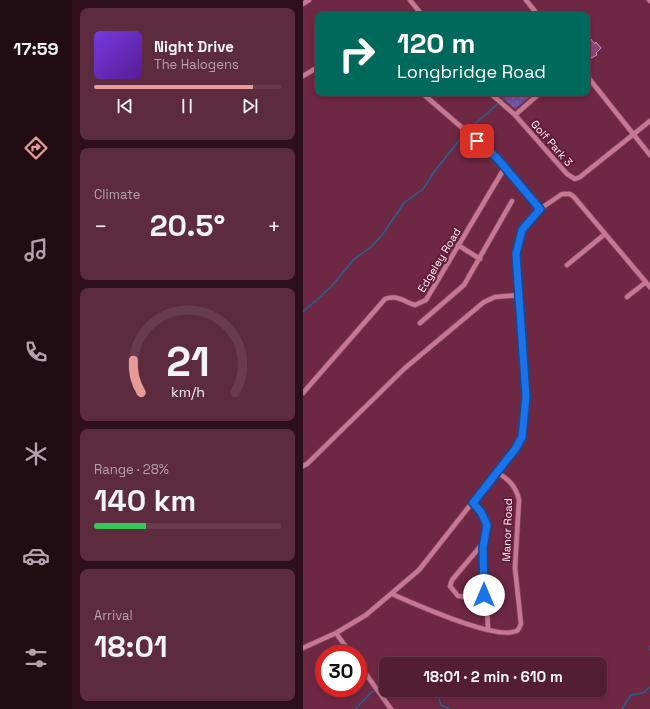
<!DOCTYPE html>
<html lang="en">
<head>
<meta charset="utf-8">
<style>
  :root { --surface:#531e32; --page:#5c2b3e; --text:#f1f3f6; --muted:#b5a2ac; --line:#693c4d; --accent:#e69b98 }
  body { margin:0; font-family:"Space Grotesk",sans-serif; background:var(--page); color:var(--text); height:100vh; display:flex; flex-direction:column; font-size:15px; white-space:nowrap }
  * { box-sizing:border-box; margin:0 }
  p { font-size:13px; color:var(--muted) }
  .icon { flex:none; width:22px; height:22px; fill:none; stroke:currentColor; stroke-width:2; stroke-linecap:round; stroke-linejoin:round }
  .map { position:relative; flex:1; overflow:hidden }
  .panel { display:flex; flex-direction:column; gap:8px; padding:8px; background:#2e101c; width:231px }
  .panel>* { flex:none }
  .top-card { position:absolute; left:12px; top:12px; width:275px; height:84px; border-radius:8px; box-shadow:0 2px 6px #0003,0 0 0 1px var(--line); background:#00695c; color:#fff; overflow:hidden }
  .speed { position:absolute; left:12px; top:645px; display:flex; gap:8px; font-size:20px; font-weight:700; text-align:center }
  .speed>* { display:grid; place-content:center; width:52px; height:52px; border-radius:50%; background:var(--surface); box-shadow:0 2px 6px #0003,0 0 0 1px var(--line); line-height:1 }
  .speed .limit { border:6px solid #d22; background:#fff; color:#111 }
  .pin { position:absolute; display:grid; place-items:center; width:34px; height:34px; color:#fff; margin:-17px; border-radius:8px; box-shadow:0 2px 6px #0006 }
  .me { position:absolute; width:44px; margin:-22px; rotate:0deg; stroke-linejoin:round; filter:drop-shadow(0 0 3px #0008) }
  .turn { display:flex; align-items:center; gap:14px; height:84px; padding:0 16px; font-size:18px }
  .turn .icon { width:52px; height:52px; stroke-width:2.5 }
  .turn b { display:block; font-size:28px; line-height:34px }
  .big { font-size:30px; font-weight:800; line-height:1.1 }
  .panel .tile { flex:1; display:flex; flex-direction:column; justify-content:center; gap:6px; min-width:0; padding:0 14px; border-radius:8px; background:var(--page) }
  .panel .dial { align-items:center; gap:0 }
  .dial svg { height:104px; overflow:visible; fill:none; stroke:var(--line); stroke-width:7; stroke-linecap:round; text-anchor:middle }
  .dial text { fill:var(--text); stroke:none }
  .song { display:flex; align-items:center; gap:12px }
  .cover { width:48px; height:48px; border-radius:6px; background:linear-gradient(135deg,hsl(260 70% 55%),hsl(270 70% 35%)) }
  .played { height:4px; border-radius:2px; background:linear-gradient(90deg,var(--accent) 85%,var(--line) 85%) }
  .keys { display:flex; justify-content:space-around; direction:ltr }
  .heat { display:flex; justify-content:space-between; align-items:center; font-size:22px; direction:ltr }
  .charge { height:6px; border-radius:3px; background:linear-gradient(90deg,#34c759 28%,var(--line) 0) }
  .trip { position:absolute; left:76px; top:657px; width:228px; height:40px; border-radius:8px; background:var(--surface); box-shadow:0 2px 6px #0003,0 0 0 1px var(--line); font-weight:800; line-height:40px; text-align:center }
  main { display:flex; flex:1; min-height:0 }
  .dock { display:flex; flex-direction:column; width:72px; justify-content:space-around; align-items:center; background:#210c14; color:var(--muted) }
  .dock .icon { width:28px; height:28px }
  .dock .current { color:var(--accent) }
  .dock b { font-size:18px; color:var(--text) }
  .map>svg:first-child { display:block }
  .park { fill:url(#park-dots) }
  .lines { fill:none; stroke-linecap:round; stroke-linejoin:round }
  .stream { stroke:#1e6590; stroke-width:1.5 }
  .building { fill:#884975; stroke:#d18bba }
  .minor-casing { stroke:#7d465e; stroke-width:6 }
  .minor { stroke:#c77791; stroke-width:4.5 }
  .route-casing { stroke:#114b97; stroke-width:10 }
  .route { stroke:#1a73e8; stroke-width:7 }
  .labels { text-anchor:middle; dominant-baseline:central; stroke-width:4; stroke-linejoin:round; paint-order:stroke }
  .street-label { font-size:11px; fill:#fcf2f5; stroke:#631d38 }
</style>
</head>
<body>
<main>
<nav class="dock">
<b>17:59</b>
<svg class="icon current" aria-label="directions" viewBox="0 0 24 24"><path d="M12 3l9 9-9 9-9-9zM9 14v-3h6M13 9l2 2-2 2"/></svg>
<svg class="icon" aria-label="music" viewBox="0 0 24 24"><path d="M9 18V5l10-2v13"/><circle cx="6" cy="18" r="3"/><circle cx="16" cy="16" r="3"/></svg>
<svg class="icon" aria-label="phone" viewBox="0 0 24 24"><path d="M5 4h4l2 5-3 2q2 4 5 5l2-3 5 2v4C11 20 4 13 5 4z"/></svg>
<svg class="icon" aria-label="climate" viewBox="0 0 24 24"><path d="M12 3v18M4 7l16 10M4 17L20 7"/></svg>
<svg class="icon" aria-label="car" viewBox="0 0 24 24"><path d="M5 17H2v-5l4-1 3-4h7l3 4 3 1v5h-3M9 17h6M6 11h13"/><circle cx="7" cy="17" r="2"/><circle cx="17" cy="17" r="2"/></svg>
<svg class="icon" aria-label="filters" viewBox="0 0 24 24"><path d="M4 7h16M4 17h16"/><circle cx="9" cy="7" r="2"/><circle cx="15" cy="17" r="2"/></svg>
</nav>
<section class="panel">
<div class="tile">
<div class="song"><i class="cover"></i><div><b>Night Drive</b><p>The Halogens</p></div></div>
<div class="played"></div>
<div class="keys"><svg class="icon" aria-label="previous" viewBox="0 0 24 24"><path d="M18 5L8 12l10 7zM5 5v14"/></svg><svg class="icon" aria-label="pause" viewBox="0 0 24 24"><path d="M8 5v14M16 5v14"/></svg><svg class="icon" aria-label="next" viewBox="0 0 24 24"><path d="M6 5l10 7-10 7zM19 5v14"/></svg></div>
</div>
<div class="tile"><p>Climate</p>
<div class="heat"><a>−</a><b class="big">20.5°</b><a>+</a></div>
</div>
<div class="tile dial"><svg viewBox="0 0 100 80">
<path d="M14 69A42 42 0 1 1 86 69"/>
<path d="M14 69A42 42 0 0 1 8 44" stroke="#e69b98"/>
<text x="50" y="56" font-size="32" font-weight="700">21</text>
<text x="50" y="72" font-size="11">km/h</text>
</svg></div>
<div class="tile"><p>Range · 28%</p><b class="big">140 km</b><div class="charge"></div></div>
<div class="tile"><p>Arrival</p><b class="big">18:01</b></div>
</section>
<div class="map">
<svg width="347" height="709" viewBox="0 0 347 709">
  <defs>
    <pattern id="park-dots" width="8" height="8" patternUnits="userSpaceOnUse"><rect width="8" height="8" fill="#6f539d"/><path d="M2 2h.1M6 6h.1" fill="none" stroke="#846cab" stroke-width="1.8" stroke-linecap="round"/></pattern>
  </defs>
  <rect width="100%" height="100%" fill="#6f2843"/>
  <!-- park -->
  <path class="park" d="M194 93H231L212 109Z"/>
  <g class="lines">
    <!-- stream -->
    <path class="stream" d="M165 130 207 93
      M0 312 28 287 51 259 68 247 79 235 101 203 120 189 131 172 162 133
      M347 646V650
      M133 690 138 705 147 709
      M52 709 69 692 83 683
      M319 709 328 695 340 693 347 687"/>
  </g>
  <!-- building -->
  <path class="building" d="M287 38 292 44 293 42 298 48 293 53 294 55 284 60V41Z"/>
  <g class="lines">
    <defs>
      <path id="minor" d="M107 0 119 15
        M223 0 235 15
        M346 0 347 1
        M0 4 6 0
        M0 76 15 67
        M284 76 347 155
        M119 93 194 158 237 209
        M187 93 212 115 264 174 272 179 277 177 347 121
        M212 115 237 93
        M155 245 177 259
        M264 265 302 234
        M324 297 343 282
        M117 323 161 285 209 201
        M0 393 82 299C93 294 102 302 112 305L123 300 202 167
        M0 466 4 464 102 368 181 302 192 297 216 295
        M170 503 178 512 184 525 180 547V586L184 607 185 630
        M181 542 149 580 147 586 155 596 166 597 181 595
        M89 594C110 603 197 643 215 630L218 624 212 568 216 500C213 486 206 480 194 472
        M33 633 48 654
        M0 648 33 633 63 615 116 570 217 442 221 430 223 397 213 262 214 246 219 230 237 209 259 194H267L271 197 347 287
        M55 663 88 709"/>
    </defs>
    <!-- minor casing -->
    <use href="#minor" class="minor-casing"/>
    <!-- minor -->
    <use href="#minor" class="minor"/>
  </g>
  <g class="lines">
    <defs>
      <path id="route" d="M174 141 194 158 237 209 219 230 213 254 223 397 219 437 213 448 170 503 178 512 184 525 180 547 181 595"/>
    </defs>
    <!-- route casing -->
    <use href="#route" class="route-casing"/>
    <!-- route -->
    <use href="#route" class="route"/>
  </g>
  <g class="labels">
    <!-- street labels -->
    <g class="street-label">
      <text transform="translate(249 143) rotate(49)">Golf Park 3</text>
      <text transform="translate(136 260) rotate(-59)">Edgeley Road</text>
      <text transform="translate(204 530) rotate(-88)">Manor Road</text>
    </g>
  </g>
</svg>
<div class="speed"><div class="limit">30</div></div>
<div class="pin" style="left:174px;top:141px;background:#d93025"><svg class="icon" aria-label="arrive" viewBox="0 0 24 24"><path d="M6 21V4h12l-3 4 3 4H6"/></svg></div>
<svg class="me" style="left:181px;top:595px" viewBox="-20 -20 40 40"><circle r="19" fill="#fff"/><path d="M0-13L10 11 0 6-10 11z" fill="#1a73e8"/></svg>
<div class="trip">18:01 · 2 min · 610 m</div>
<div class="top-card">
<div class="turn"><svg class="icon" aria-label="right" viewBox="0 0 24 24"><path d="M7 20v-9h11M14 6l5 5-5 5"/></svg><div><b>120 m</b>Longbridge Road</div></div>
</div>
</div>
</main>
</body>
</html>
